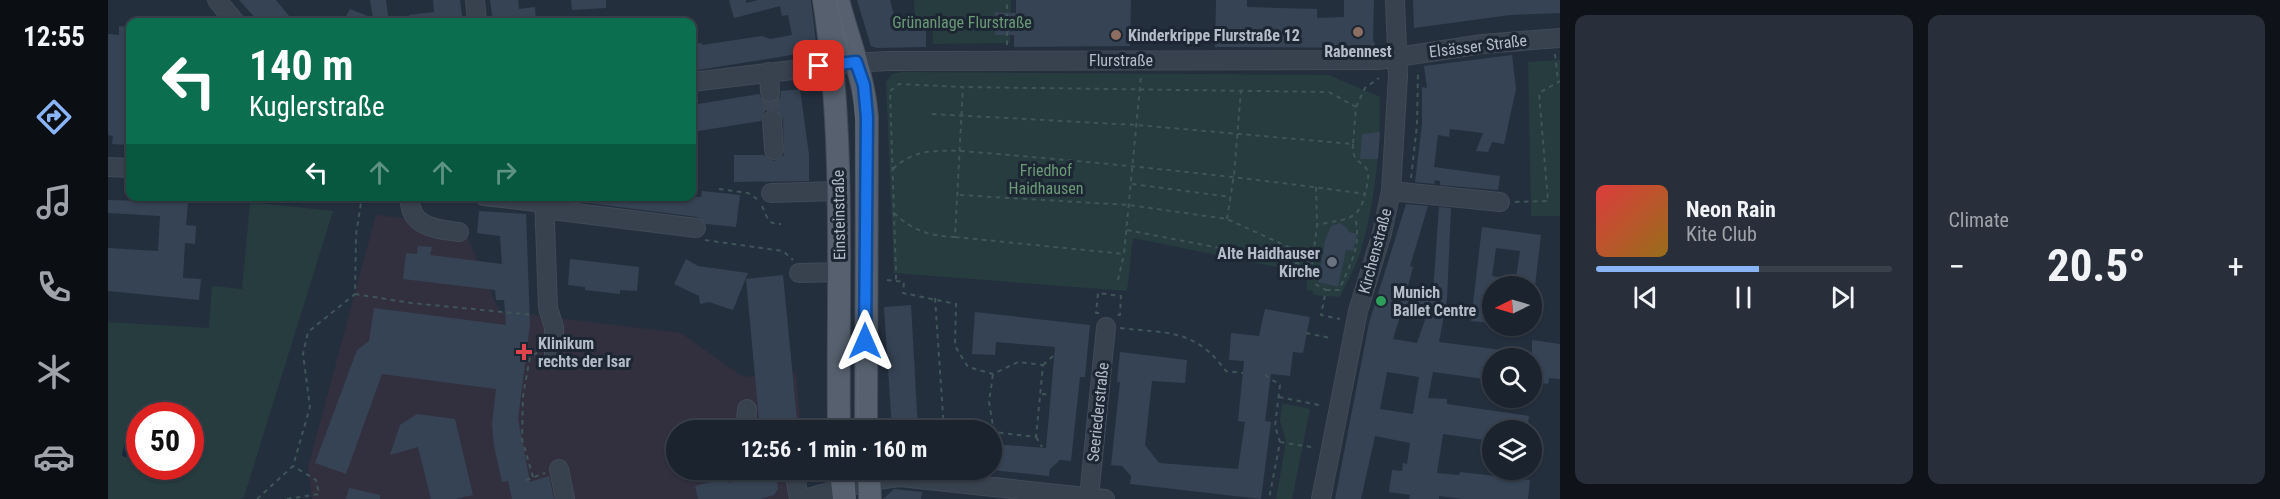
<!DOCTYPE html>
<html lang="en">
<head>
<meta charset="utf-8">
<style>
  :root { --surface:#1b232e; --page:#282f3a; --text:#f1f3f6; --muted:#a0a4aa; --line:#39404a; --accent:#8ab4f8 }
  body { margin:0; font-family:"Roboto Condensed",sans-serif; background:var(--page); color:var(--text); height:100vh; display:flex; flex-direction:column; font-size:22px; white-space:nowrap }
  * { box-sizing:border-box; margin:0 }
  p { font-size:20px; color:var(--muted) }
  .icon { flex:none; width:33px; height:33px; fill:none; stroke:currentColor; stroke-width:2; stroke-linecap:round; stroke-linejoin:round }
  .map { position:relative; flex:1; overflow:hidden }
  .drawer { display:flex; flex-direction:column; gap:15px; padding:15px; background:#0f1319; width:720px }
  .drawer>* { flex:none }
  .guide { position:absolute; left:18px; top:18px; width:570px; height:183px; border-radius:12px; box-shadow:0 2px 4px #0004,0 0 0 2px var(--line); background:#0b6e4f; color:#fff; overflow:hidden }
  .needle { width:39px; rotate:265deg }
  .controls { position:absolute; left:1374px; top:276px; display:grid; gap:12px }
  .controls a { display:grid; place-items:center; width:60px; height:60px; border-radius:50%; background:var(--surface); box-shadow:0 2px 4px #0004,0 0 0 2px var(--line); font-size:30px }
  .speed { position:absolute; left:18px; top:402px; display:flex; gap:12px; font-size:30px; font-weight:700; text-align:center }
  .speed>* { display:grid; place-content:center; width:78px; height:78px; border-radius:50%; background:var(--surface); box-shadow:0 2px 4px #0004,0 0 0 2px var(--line); line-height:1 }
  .speed .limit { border:9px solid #d22; background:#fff; color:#111 }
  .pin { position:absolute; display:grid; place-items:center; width:51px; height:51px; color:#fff; margin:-26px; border-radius:12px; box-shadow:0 3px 9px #0006 }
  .me { position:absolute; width:66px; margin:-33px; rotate:0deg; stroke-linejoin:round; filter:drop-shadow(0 0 4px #0008) }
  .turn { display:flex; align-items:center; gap:21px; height:126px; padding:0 24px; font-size:27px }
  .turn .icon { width:78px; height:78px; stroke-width:2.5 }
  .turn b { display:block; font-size:42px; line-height:51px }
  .lanes { display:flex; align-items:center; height:57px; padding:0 24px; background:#0003; justify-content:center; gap:30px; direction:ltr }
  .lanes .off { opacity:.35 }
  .big { font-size:45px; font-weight:700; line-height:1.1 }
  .drawer .card { flex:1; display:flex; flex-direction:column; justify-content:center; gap:9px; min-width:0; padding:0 21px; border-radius:12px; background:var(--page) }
  .song { display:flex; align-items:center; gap:18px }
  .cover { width:72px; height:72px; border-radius:9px; background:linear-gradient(135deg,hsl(0 70% 55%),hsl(40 70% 35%)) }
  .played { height:6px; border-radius:3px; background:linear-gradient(90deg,var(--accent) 55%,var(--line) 55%) }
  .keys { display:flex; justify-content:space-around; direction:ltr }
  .heat { display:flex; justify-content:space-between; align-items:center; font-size:33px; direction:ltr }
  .drawer .tiles { flex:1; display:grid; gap:15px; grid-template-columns:repeat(2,1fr) }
  .trip { position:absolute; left:558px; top:420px; width:336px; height:60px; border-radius:30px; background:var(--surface); box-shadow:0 2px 4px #0004,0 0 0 2px var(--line); font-weight:700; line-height:60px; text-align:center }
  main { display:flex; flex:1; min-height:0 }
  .tabs { display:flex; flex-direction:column; width:108px; justify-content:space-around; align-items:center; background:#0b0e12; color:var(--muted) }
  .tabs .icon { width:42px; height:42px }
  .tabs .on { color:var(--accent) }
  .tabs b { font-size:27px; color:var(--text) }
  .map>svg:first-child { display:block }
  .medical { fill:#32303f }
  .green { fill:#263c3f; fill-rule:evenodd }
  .water { fill:#17263c }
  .building { fill:#364354; fill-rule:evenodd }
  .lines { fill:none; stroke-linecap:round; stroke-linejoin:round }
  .minor-tunnel { stroke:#3a4453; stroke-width:18; stroke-dasharray:18 9; stroke-linecap:butt }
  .minor-casing { stroke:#414a57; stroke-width:20 }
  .major-casing { stroke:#414a57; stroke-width:24 }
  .path { stroke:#3f5557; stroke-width:2; stroke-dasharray:4.5 4.5; stroke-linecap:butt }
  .minor { stroke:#38414e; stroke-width:18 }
  .major { stroke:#56606e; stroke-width:22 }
  .tram { stroke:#5a6575; stroke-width:1.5 }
  .route-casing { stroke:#114b97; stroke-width:15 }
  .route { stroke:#1a73e8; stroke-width:10 }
  .education-dot { fill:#8d6e63; stroke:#1d2633; stroke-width:2 }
  .worship-dot { fill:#6b7280; stroke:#1d2633; stroke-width:2 }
  .leisure-dot { fill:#2e9e5b; stroke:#1d2633; stroke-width:2 }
  .health-dot { fill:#e0444e; stroke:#1d2633; stroke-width:2 }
  .labels { text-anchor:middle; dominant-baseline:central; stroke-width:6; stroke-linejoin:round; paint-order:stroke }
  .park-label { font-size:16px; fill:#6b9a76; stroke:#1d2633 }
  .poi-label { font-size:16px; font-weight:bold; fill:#b4bcc9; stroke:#1d2633; text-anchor:start }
  .street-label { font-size:16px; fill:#b4bcc9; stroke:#1d2633 }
</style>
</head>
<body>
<main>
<nav class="tabs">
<b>12:55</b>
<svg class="icon on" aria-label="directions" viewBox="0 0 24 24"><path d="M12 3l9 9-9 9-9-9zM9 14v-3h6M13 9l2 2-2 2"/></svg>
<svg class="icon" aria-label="music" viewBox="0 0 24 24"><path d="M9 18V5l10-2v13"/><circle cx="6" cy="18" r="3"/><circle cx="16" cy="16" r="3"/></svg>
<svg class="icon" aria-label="phone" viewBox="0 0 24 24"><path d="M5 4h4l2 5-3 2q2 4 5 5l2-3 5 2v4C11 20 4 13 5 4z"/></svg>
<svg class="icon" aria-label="climate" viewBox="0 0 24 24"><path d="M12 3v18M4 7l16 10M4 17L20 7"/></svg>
<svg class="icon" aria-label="car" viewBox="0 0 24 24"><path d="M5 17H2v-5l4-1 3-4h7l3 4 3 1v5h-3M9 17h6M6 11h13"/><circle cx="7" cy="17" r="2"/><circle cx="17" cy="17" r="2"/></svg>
</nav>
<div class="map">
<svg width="1452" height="499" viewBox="0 0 1452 499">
  <rect width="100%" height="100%" fill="#242f3e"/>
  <!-- medical -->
  <path class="medical" d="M268 215 354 225 391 311 573 333 635 377 688 372 693 430H568V470H696L698 499H204L200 467Z"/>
  <!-- green -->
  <path class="green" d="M806 0H903L902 43 825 44 824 19 807 20Z
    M1452 60V216H1423L1420 62Z
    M794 72 1221 75 1272 97C1272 149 1268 200 1253 250 1248 266 1239 282 1232 297L1205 295V291L1199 290 1198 273 1025 238 1019 291 786 273 778 82 784 74Z
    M142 202 225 211 136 497 131 499H0V322L101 328 104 286 134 289ZM32 416H82V466H32Z
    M1174 403 1202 409 1184 499H1168L1178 442 1172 420Z"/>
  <!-- water -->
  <path class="water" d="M21 421 31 424V460L14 456Z"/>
  <!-- building -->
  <path class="building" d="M131 0H168L186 22H151Z
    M262 0H278L281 22H235L242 9 265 18Z
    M325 0H352L355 22H301V15L326 12Z
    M382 0H410L411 9 427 7 428 22H385Z
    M463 0H498V8L464 10Z
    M621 0H638V3L650 0H703L709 51 584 71V44L594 43V45L654 36 662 39 684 35 680 15 674 16 672 6 626 18Z
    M749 0H782L789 27 818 26V47L769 48 763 46Z
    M908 0H1023L1022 46 906 47V35H887V12L908 13Z
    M1108 0H1139V7L1209 9V18L1236 17V0H1266L1265 40 1269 48 1107 47Z
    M1305 0H1452V13L1402 15 1306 28Z
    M11 26 22 27V145L4 144 5 136 0 135V34L11 35Z
    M1404 55 1408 89 1396 144 1384 142 1380 152 1368 151 1375 133 1342 129 1341 137 1330 135 1326 167 1392 176 1390 190 1332 185V181L1327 180 1326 184 1307 182 1314 124V87L1319 88 1316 66Z
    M692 89 701 155V181L626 182V155H656L666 161 676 155 675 119 668 110 657 111 653 121 584 132V105L651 94 656 102 663 103 672 98 673 91Z
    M1272 132 1270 159H1252L1254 134Z
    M594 191 632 195 628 227 598 224 589 217 472 202V196L593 197Z
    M0 200 80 202 78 225 88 226 87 244 77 243 75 278 93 279 91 300 0 291V248L50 251 52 216 0 213Z
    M1298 204 1320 206 1302 266 1305 267 1300 286 1325 293 1331 207 1343 208 1339 299 1331 342 1410 352 1409 358H1384V380L1325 372 1320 398 1339 399V404L1421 416 1419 430H1384V441L1335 434 1329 473 1351 475 1352 472 1422 480 1420 499H1355L1331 496V499H1301L1302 495 1281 492 1284 470 1294 471 1295 463 1299 464 1302 443 1267 436 1253 499H1227L1261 323ZM1294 310 1318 317 1309 343 1285 339ZM1279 372 1311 377 1305 414 1272 409Z
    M371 211 418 214 422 324 410 419 422 482 441 476 446 499H404L400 481 394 482 386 446 384 424 388 389 274 374 238 474 207 463 249 350 261 341 266 308 398 325 396 300H388L387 290 295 279 298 253 309 254 310 246 324 247 322 255 394 264 392 236 369 233Z
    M1232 223 1239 228 1241 232 1249 234 1245 251 1238 250 1230 287 1210 282 1217 240 1223 226Z
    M1374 227 1433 235 1427 286H1384V323L1363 321ZM1388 248 1412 251 1408 279 1384 276Z
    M462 259 531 267 529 291 512 290V294L477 290V287L460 285Z
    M578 259 590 266 640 273 625 310 601 302 592 304 591 296 566 284Z
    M675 275 690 430H652L638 279Z
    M803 305 810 430H784L776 307Z
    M1157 309 1202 317 1195 353 1185 352 1182 376 1163 374 1157 421 1163 422 1153 499 1022 484 1023 476 1014 466 1003 465 1012 382H1009L1012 352 1079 360 1077 383 1044 381 1037 445 1051 463 1130 469 1137 422 1130 421 1136 361 1121 360 1123 333 1151 336Z
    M867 312 982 325 977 377H972L963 461 952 460 942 469 941 476 884 470V444L938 448 947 347 888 342 887 355 864 354Z
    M1424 340 1452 344V379L1441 378 1440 384 1424 381Z
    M309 414 347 419 365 495 347 499H323L310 447 282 455 292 425Z
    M647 470H668L670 489 666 495 652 499H590L587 486 618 478 621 483 648 475Z
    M241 488 272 495V499H238Z
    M786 489 814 492 813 499H775Z"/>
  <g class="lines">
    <!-- minor-tunnel -->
    <path class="minor-tunnel" d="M662 92 664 120"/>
    <defs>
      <path id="minor" d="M109 0 127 22
        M367 0 369 22
        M661 72 662 92
        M584 82 743 63 780 61 1270 60 1375 44 1452 38
        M664 120 666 150
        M0 167 22 168
        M1283 191 1392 202
        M663 193 730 191
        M302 196C300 227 328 229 351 232
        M376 196 436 203
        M436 196 440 308 446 327V360
        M436 209 588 228
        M691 273 732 272
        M637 430 639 409
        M451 469 457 499
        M686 470 691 499
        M981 497 998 327
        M697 499 761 481 792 477 997 499
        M1213 499 1250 311 1274 233 1283 191 1290 76 1287 0"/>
      <path id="major" d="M716 0C738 143 729 287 731 430
        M730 0C740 39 756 77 759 117L758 430
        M733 470 736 499
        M761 470 762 499"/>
    </defs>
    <!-- minor casing -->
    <use href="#minor" class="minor-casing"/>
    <!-- major casing -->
    <use href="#major" class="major-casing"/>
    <!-- path -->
    <path class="path" d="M899 45V0
      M1447 54 1450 81
      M1248 107 1257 88 1271 78
      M824 114 1029 125 1245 144 1248 107 1221 92 855 87
      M1245 144C1243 165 1259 161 1260 174 1261 180 1258 188 1257 194
      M785 169C804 150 828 150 853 151 988 162 1122 175 1257 194 1250 224 1235 218 1209 225L1204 266 1187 250 1119 219 1021 205 851 195
      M1303 178 1309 125 1310 70
      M1024 184 1123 197
      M1208 187 1209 225
      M611 189 640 193 649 199
      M1407 202 1440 201 1431 93 1452 81
      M654 206C659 216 659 225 673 224
      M786 213C805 231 822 236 847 237L855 87 791 84 782 91 788 274V281
      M1119 219 1126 175 1133 90
      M1019 230 1204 266 1207 284 1218 290 1213 315 1232 319
      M847 237 1016 254 1033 76
      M597 240 675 251 685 260
      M779 280 796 282 795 293 848 304 847 346 860 367 885 374 910 362 935 365 928 437 886 432 881 402 885 374
      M1010 280 1016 254
      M1218 290H1231C1242 265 1254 245 1247 218
      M247 294 303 303 426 315
      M827 298 836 430
      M991 313H988L990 293 1013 296 1012 315H1008
      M1012 328C1061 334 1086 328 1118 371L1135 373
      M1198 333 1223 338
      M935 365 946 355
      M1157 375 1172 385 1167 426 1172 442 1161 499
      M934 394 943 395
      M1171 397 1211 405
      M928 437 934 447
      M1172 442 1203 447
      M425 477 414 439 415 396 422 357 430 352
      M418 480 437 473
      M149 499 185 466 202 407 195 354 200 332 247 294 248 235 254 196
      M179 499 211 494 208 480 185 466"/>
    <!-- minor -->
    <use href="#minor" class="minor"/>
    <!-- major -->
    <use href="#major" class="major"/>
    <!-- tram -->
    <path class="tram" d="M728 0 743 63 748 121 750 430
      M745 470 747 499"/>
  </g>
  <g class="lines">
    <defs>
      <path id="route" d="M711 66 748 62 756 85 759 117 757 341"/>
    </defs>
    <!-- route casing -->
    <use href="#route" class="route-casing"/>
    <!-- route -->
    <use href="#route" class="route"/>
  </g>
  <!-- markers -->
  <g class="education-dot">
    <circle cx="1250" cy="32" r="6"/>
    <circle cx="1008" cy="35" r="6"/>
  </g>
  <circle class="worship-dot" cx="1224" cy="262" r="6"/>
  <circle class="leisure-dot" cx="1273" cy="301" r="6"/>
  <path class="health-dot" d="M413 343h6v6h6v6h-6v6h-6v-6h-6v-6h6z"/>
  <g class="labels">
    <!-- park labels -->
    <g class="park-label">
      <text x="854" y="22">Grünanlage Flurstraße</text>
      <text x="938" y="170">Friedhof<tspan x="938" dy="18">Haidhausen</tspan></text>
    </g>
    <!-- poi labels -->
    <g class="poi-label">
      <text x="1020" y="35">Kinderkrippe Flurstraße 12</text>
      <text x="1250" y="51" text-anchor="middle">Rabennest</text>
      <text x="1212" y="253" text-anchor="end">Alte Haidhauser<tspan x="1212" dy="18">Kirche</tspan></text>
      <text x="1285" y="292">Munich<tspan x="1285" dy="18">Ballet Centre</tspan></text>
      <text x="430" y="343">Klinikum<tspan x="430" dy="18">rechts der Isar</tspan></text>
    </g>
    <!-- street labels -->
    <g class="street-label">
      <text transform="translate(1370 46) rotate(-7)">Elsässer Straße</text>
      <text x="1013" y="60">Flurstraße</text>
      <text transform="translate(731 215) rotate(-91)">Einsteinstraße</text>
      <text transform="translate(1267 251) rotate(-75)">Kirchenstraße</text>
      <text transform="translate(990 412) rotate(-84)">Seeriederstraße</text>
    </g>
  </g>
</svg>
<div class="controls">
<a><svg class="needle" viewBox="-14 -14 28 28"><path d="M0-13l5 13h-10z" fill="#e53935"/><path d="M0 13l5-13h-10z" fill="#a0a4aa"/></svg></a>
<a><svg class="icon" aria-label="search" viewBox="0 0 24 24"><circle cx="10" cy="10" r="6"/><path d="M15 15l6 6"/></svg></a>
<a><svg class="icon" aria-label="layers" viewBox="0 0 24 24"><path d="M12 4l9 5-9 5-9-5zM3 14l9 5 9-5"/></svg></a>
</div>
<div class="speed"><div class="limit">50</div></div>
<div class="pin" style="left:711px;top:66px;background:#d93025"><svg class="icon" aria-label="arrive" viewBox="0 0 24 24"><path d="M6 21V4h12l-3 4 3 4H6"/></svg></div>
<svg class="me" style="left:757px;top:341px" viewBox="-20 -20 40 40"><path d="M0-17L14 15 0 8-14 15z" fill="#1a73e8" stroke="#fff" stroke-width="4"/></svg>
<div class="trip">12:56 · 1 min · 160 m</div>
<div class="guide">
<div class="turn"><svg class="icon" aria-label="left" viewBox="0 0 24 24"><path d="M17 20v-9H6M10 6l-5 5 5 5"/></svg><div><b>140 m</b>Kuglerstraße</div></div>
<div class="lanes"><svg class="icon" aria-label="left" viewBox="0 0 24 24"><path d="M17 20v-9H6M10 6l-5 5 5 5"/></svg><svg class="icon off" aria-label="ahead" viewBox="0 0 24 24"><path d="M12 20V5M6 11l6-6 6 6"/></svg><svg class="icon off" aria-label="ahead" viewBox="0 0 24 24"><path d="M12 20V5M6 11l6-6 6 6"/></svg><svg class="icon off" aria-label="right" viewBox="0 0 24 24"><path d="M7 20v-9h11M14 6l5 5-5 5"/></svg></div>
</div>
</div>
<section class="drawer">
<div class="tiles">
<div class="card">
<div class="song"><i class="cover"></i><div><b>Neon Rain</b><p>Kite Club</p></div></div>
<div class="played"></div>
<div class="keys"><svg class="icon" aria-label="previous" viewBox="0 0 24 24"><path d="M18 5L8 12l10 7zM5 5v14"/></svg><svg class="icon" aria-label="pause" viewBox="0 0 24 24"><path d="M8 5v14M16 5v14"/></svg><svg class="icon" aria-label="next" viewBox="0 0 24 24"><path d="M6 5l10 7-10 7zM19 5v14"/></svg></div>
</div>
<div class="card"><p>Climate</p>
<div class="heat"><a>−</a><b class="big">20.5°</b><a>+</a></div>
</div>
</div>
</section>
</main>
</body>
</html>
